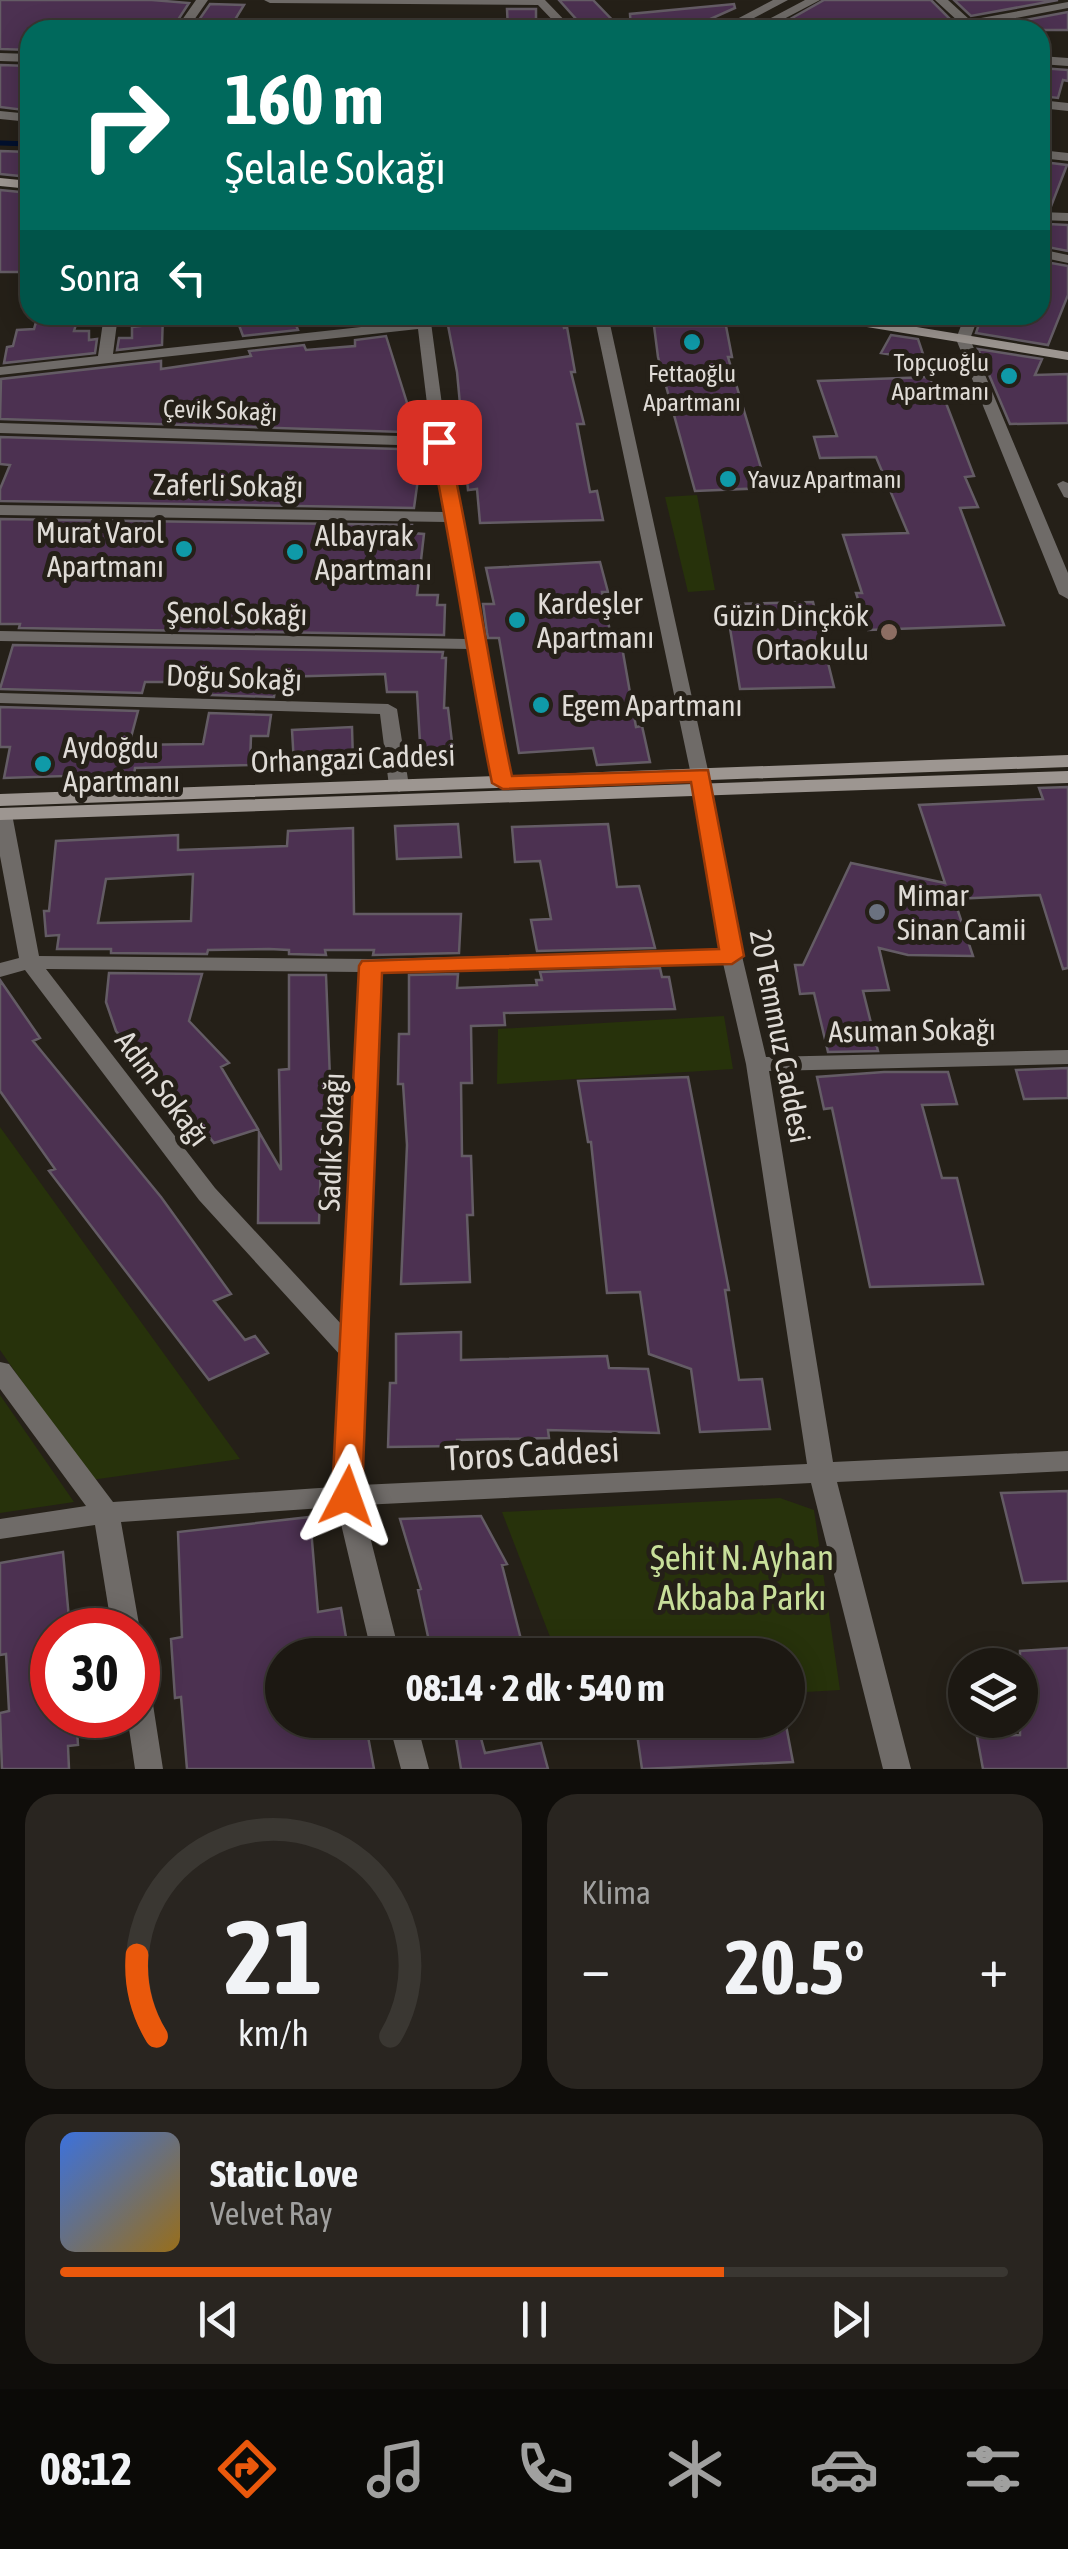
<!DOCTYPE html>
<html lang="tr">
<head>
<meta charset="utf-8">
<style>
  :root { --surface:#1c1812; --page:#292520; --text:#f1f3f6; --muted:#a0a09f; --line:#3a3732; --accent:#ea580c }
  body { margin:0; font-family:"Asap Condensed",sans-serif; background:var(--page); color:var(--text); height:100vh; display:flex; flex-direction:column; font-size:38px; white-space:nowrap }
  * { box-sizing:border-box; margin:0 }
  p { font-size:32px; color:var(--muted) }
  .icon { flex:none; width:55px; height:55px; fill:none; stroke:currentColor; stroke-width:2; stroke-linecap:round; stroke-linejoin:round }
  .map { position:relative; height:1769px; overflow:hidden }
  .sheet { display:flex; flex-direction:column; gap:25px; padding:25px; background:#0f0d0a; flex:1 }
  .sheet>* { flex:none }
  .guide { position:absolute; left:20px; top:20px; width:1030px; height:305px; border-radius:30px; box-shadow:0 5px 25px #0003,0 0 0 2px var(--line); background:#00695c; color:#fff; overflow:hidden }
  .controls { position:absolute; left:948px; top:1648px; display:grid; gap:20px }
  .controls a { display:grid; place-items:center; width:90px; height:90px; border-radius:50%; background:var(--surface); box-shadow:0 5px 25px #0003,0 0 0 2px var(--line); font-size:50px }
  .speed { position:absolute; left:30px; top:1608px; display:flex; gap:20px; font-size:50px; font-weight:700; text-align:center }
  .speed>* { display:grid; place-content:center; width:130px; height:130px; border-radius:50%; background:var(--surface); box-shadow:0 5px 25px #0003,0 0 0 2px var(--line); line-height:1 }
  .speed .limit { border:15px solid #d22; background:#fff; color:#111 }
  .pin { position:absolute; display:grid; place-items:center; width:85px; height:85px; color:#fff; margin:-42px; border-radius:20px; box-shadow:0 5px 15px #0006 }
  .me { position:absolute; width:110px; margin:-55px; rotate:4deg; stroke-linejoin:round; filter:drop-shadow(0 0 8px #0008) }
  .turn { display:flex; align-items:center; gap:35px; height:210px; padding:0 40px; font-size:45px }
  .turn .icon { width:130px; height:130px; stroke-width:2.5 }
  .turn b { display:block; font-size:70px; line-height:85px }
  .then { display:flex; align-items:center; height:95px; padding:0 40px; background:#0003; gap:20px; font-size:38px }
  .big { font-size:75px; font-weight:700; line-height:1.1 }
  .sheet .card { flex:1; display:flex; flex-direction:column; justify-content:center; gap:15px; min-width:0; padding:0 35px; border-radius:30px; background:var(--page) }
  .sheet .dial { align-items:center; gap:0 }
  .dial svg { height:260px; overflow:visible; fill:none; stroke:var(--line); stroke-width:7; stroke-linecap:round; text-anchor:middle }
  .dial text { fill:var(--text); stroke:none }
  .song { display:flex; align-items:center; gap:30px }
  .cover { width:120px; height:120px; border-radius:15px; background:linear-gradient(135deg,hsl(220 70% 55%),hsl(40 70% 35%)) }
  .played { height:10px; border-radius:5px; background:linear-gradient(90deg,var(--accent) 70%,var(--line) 70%) }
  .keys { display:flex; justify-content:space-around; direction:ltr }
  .heat { display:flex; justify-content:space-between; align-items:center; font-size:55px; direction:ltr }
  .sheet .tiles { flex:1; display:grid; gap:25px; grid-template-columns:1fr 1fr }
  .card:last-child { grid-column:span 2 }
  .trip { position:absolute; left:265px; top:1638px; width:540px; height:100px; border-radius:50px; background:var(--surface); box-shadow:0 5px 25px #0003,0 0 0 2px var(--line); font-weight:700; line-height:100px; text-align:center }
  .dock { display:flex; height:160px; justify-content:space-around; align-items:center; background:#0b0a07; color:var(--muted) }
  .dock .icon { width:70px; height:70px }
  .dock .on { color:var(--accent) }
  .dock b { font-size:45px; color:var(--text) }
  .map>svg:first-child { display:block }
  .green { fill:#27320b }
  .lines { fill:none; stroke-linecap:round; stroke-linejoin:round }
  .stream { stroke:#02102d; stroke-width:5 }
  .building { fill:#4c3151; stroke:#645c65; stroke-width:2.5; fill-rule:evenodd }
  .service { fill:#6f6b68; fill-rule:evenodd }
  .minor { fill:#6f6b68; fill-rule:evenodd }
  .secondary { fill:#9d9691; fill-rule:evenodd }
  .route { fill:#ea580c; stroke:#983908; stroke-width:2.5 }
  .culture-dot { fill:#0f9aa8; stroke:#252018; stroke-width:4 }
  .education-dot { fill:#8d6e63; stroke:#252018; stroke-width:4 }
  .worship-dot { fill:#6b7280; stroke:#252018; stroke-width:4 }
  .labels { text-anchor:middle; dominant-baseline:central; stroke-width:10; stroke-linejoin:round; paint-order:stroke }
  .far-poi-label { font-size:25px; fill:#dfdbd6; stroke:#252018; text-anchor:end }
  .far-street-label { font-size:25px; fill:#dfdbd6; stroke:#252018 }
  .street-label { font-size:30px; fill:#dfdbd6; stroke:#252018 }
  .poi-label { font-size:30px; fill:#dfdbd6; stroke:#252018; text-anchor:start }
  .near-street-label { font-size:35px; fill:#dfdbd6; stroke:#252018 }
  .near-park-label { font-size:35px; fill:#c8df9a; stroke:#252018 }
</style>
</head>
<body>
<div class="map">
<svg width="1068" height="1769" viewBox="0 0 1068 1769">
  <rect width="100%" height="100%" fill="#252018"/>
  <!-- green -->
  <path class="green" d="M697 495 715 590 688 592 665 497Z
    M724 1016 733 1069 497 1084 498 1029Z
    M0 1127 240 1459 91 1480 0 1350Z
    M0 1395 74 1502 0 1513Z
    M780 1498 814 1510 840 1690 788 1693V1655H557L502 1512Z"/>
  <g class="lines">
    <!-- stream -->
    <path class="stream" d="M0 143 30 144"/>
  </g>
  <!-- building -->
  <path class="building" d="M0 0H152L189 3 174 26 164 25 161 30H30V50L0 49Z
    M559 0H593L622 30H586Z
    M824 0H931L951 20 901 30H783L778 26Z
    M954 0H1058L971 16Z
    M210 4 244 5 230 28 194 27Z
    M734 4 735 8 686 30H631L630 14Z
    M507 9H536V30H508Z
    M1068 12V30H973Z
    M0 65 30 66V103L24 110 0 107Z
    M1040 68 1068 70V81L1063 80 1058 98 1040 96Z
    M0 151 30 152V177L0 174Z
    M1043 162 1067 165 1050 209 1040 208Z
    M0 190 30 193V272H0Z
    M1048 224 1068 225V251L1042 246Z
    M1040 261 1068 266V295L1048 345 976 333 982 315H1040Z
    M38 315H79L74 331H89V340L97 339 95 353 4 363 7 347 13 346 17 330 34 329Z
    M141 315H163L162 345 117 350 119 338H132V327L141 326Z
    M258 315H292L298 330 243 336 236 317Z
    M446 315H561L564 328 567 327 575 372H571L584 424H577L590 492 597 491 603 520 480 523 477 489 468 490 457 372Z
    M654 326H726L732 357H728L767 488 695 491 658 357Z
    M891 335 918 339 925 360 881 353Z
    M386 336 408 406 403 432 0 419 1 379 161 361V369L251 356 249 351 304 345 306 350 355 346V340Z
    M978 349 1042 359 1035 375 1068 374V423L1010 424Z
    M930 377 939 403H946L974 476 965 477 978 507 960 508 1004 625 868 630 856 593H862L843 535 908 533 876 457 820 458 814 437 837 436 818 381Z
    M0 437 399 449 410 451 405 479H418L414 508 0 501V489L10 465 0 464Z
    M0 519 412 525 411 533 424 534 417 595H438L437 605H445L444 635 19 628 20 624H0Z
    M600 562 608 592H602L612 641H621L636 727 642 726 650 762 597 765 593 748 519 753 499 638H488L487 633 483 604H494L486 568Z
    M813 602 834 687 740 689 726 604Z
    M13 645 443 652 442 658H446L444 708H448L454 759 421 760 417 692H387L385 674 277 677 274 697 211 695 214 682H145L142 693 0 689Z
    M0 707 138 711 129 745 203 744 209 713 271 715 268 736H251L250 765 135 768 133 782H94L96 775 4 778 10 747H0Z
    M352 727 353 761 294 764 292 730Z
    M1068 787V968L1063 969 1040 895 954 899 973 956 908 955 879 948 889 990 863 991 878 1051 828 1052 814 993 800 994 795 965H803L851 863 945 883 919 805 1043 799 1039 788Z
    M458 824 461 857 397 859 395 826Z
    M608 824 617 887 639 886 655 948 537 951 531 920 551 919 540 861 515 862 512 827Z
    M353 828 354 914H461L459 953 373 955 374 950H325L326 955 289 954V950L269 949 208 950 207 954 111 953V949H57L59 935 46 936 44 911H49L56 841 178 835V850L287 846 288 831ZM193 874 191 921 98 923 106 879Z
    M660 968 662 977H669L675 1009 504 1013 505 1025 471 1026 472 1083H461L462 1156H471L473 1215H467L470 1282 401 1284 407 1145 403 1084H398L399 1034H409V975L458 974 457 988 537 985 536 980H542L540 972Z
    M109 973 202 974 189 1021 229 1063 221 1067 258 1129 214 1143 171 1088 167 1090 116 1031 106 1002Z
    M289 975H326L332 1130H322L319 1223H258L259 1132 281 1170 279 1070 289 1069Z
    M0 980 40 1038 33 1041 161 1197 231 1294 214 1301 245 1340 255 1336 268 1353 209 1380 49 1171 55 1169 0 1091Z
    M1068 1068V1098L1024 1099 1016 1070Z
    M884 1072H948L957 1104 922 1105 942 1178H957L983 1284 870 1287 832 1108 824 1109 817 1077Z
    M688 1077 729 1290H725L739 1380 762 1379 770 1429 700 1432 691 1369 649 1354 640 1292 607 1293 591 1142H588L578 1081Z
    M461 1332V1360L607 1356 609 1368 648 1369 659 1433 548 1430 549 1438 457 1440V1446L388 1447 390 1383H396V1334Z
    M1068 1491V1581L1023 1583 1001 1493Z
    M481 1516 507 1564 502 1565 525 1655H432L418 1590 421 1589 400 1519Z
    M310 1517 318 1612 341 1608 349 1655H282V1720H365L374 1769H187L181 1697 175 1698 171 1639 182 1637 178 1532Z
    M63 1552 70 1630H52V1715H76L78 1745 68 1746 69 1769H2L0 1713 9 1711 6 1654 0 1655V1563Z
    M1068 1648V1769H983L977 1737 1020 1735V1651Z
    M453 1720H476L485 1753 541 1743 548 1769H461Z
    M635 1720H785L793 1762 642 1769Z"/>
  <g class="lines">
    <!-- service -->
    <path class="service" d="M1063 481 1068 483V498L1064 497 1057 484Z"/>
    <!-- minor -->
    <path class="minor" d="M196 0H208L187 30H175Z
      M264 0H545L574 30H562L538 5 270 3Z
      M773 0H788L731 30H716Z
      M805 0H820L763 30H748Z
      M935 0H948L970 20 1068 2V8L953 30H928L959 22Z
      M0 53 30 54V62L0 61Z
      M1040 56 1068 58V66L1040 64Z
      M1040 100 1068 103V111L1040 108Z
      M0 111 30 114V122L0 119Z
      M1040 150 1068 153V161L1040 158Z
      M1040 212 1068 213V221L1040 220Z
      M1040 249 1068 255V263L1040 257Z
      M104 315H118L113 354 416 321V315H430L447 442 512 783 510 787 503 789 494 783 469 649 0 641V631L467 639 446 522 0 515V505L444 512 432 446 0 433V423L431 437 418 329 0 375V367L98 356Z
      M594 315H608L709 775 742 956 766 1057 1068 1050V1064L769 1071 833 1462 1068 1451V1471L837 1482 911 1769H883L811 1483 362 1505 400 1655H372L337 1507 121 1522 140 1630 138 1634V1630H112L95 1525 0 1539V1519L86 1506 0 1389V1362L9 1364 113 1502 334 1487 341 1356 199 1200 25 970 0 977V963L19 958 0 856V809L9 810 12 814 39 956 371 959 721 950 691 775ZM723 963 746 1064 807 1464 360 1485 365 1361 368 1356 366 1352 381 972ZM46 969 360 972 343 1326 215 1188Z
      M965 315H979L970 339 1068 573V599L1059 594 956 339Z
      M0 693 388 704 397 709 409 786 399 792 389 786 380 714 0 703Z
      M138 1686 148 1690 152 1698 163 1769H135L127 1715H138Z
      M388 1720H416L429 1769H401Z"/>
    <!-- secondary -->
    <path class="secondary" d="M0 178 30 181V189L0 186Z
      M811 315H844L1068 352V360L818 319Z
      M1068 755V767L0 806V794Z
      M1068 771V783L0 820V808Z"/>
  </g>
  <!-- route -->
  <path class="route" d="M439 437 448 442C473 553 488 665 512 776L708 770 744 956 732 964 382 973 362 1496 357 1504 347 1507 336 1504 332 1496 359 966 362 961 719 949 691 782 503 789 492 783C469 670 454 555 430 442Z"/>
  <!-- markers -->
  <g class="culture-dot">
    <circle cx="692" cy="342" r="10"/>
    <circle cx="1009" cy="376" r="10"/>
    <circle cx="728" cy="479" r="10"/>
    <circle cx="184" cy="549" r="10"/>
    <circle cx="295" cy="552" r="10"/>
    <circle cx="517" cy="620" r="10"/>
    <circle cx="541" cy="705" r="10"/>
    <circle cx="43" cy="764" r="10"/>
  </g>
  <circle class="education-dot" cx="889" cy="632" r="10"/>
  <circle class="worship-dot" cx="877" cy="912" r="10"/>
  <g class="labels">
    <!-- far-poi labels -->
    <g class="far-poi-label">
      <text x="989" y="362">Topçuoğlu<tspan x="989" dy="29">Apartmanı</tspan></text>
      <text x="692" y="373" text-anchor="middle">Fettaoğlu<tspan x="692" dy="29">Apartmanı</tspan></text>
      <text x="748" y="479" text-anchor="start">Yavuz Apartmanı</text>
    </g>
    <!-- far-street labels -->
    <g class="far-street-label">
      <text transform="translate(220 410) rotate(2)">Çevik Sokağı</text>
    </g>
    <!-- street labels -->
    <g class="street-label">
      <text transform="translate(228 485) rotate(1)">Zaferli Sokağı</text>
      <text transform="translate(237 613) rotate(1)">Şenol Sokağı</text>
      <text transform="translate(234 677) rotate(2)">Doğu Sokağı</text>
      <text transform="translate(353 758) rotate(-2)">Orhangazi Caddesi</text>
      <text transform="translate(912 1030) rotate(-1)">Asuman Sokağı</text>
      <text transform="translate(781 1036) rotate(79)">20 Temmuz Caddesi</text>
      <text transform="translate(163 1088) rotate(53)">Adım Sokağı</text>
      <text transform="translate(331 1142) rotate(-88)">Sadık Sokağı</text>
    </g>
    <!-- poi labels -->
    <g class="poi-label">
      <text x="164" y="532" text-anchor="end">Murat Varol<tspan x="164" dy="34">Apartmanı</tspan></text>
      <text x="315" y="535">Albayrak<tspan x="315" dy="34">Apartmanı</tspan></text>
      <text x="537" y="603">Kardeşler<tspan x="537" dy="34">Apartmanı</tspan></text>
      <text x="869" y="615" text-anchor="end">Güzin Dinçkök<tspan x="869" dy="34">Ortaokulu</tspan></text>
      <text x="561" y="705">Egem Apartmanı</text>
      <text x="63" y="747">Aydoğdu<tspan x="63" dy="34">Apartmanı</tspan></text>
      <text x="897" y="895">Mimar<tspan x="897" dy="34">Sinan Camii</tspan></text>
    </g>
    <!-- near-street labels -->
    <g class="near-street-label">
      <text transform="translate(532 1453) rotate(-3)">Toros Caddesi</text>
    </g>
    <!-- near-park labels -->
    <g class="near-park-label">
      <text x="742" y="1557">Şehit N. Ayhan<tspan x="742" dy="40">Akbaba Parkı</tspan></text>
    </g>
  </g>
</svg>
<div class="controls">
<a><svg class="icon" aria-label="layers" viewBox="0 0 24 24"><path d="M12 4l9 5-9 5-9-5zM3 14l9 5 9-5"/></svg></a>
</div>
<div class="speed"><div class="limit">30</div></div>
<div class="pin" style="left:439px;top:442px;background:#d93025"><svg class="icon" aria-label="arrive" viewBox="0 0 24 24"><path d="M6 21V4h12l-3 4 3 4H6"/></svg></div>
<svg class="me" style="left:347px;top:1496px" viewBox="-20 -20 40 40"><path d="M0-17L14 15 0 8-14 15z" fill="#ea580c" stroke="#fff" stroke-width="4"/></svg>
<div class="trip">08:14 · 2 dk · 540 m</div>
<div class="guide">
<div class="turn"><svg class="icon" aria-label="right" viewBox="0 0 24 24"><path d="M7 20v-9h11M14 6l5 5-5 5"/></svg><div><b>160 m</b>Şelale Sokağı</div></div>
<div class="then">Sonra<svg class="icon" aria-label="left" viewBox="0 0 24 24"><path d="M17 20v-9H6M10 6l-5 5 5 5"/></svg></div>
</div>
</div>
<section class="sheet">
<div class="tiles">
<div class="card dial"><svg viewBox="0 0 100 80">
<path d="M14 69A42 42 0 1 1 86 69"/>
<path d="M14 69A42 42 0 0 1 8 44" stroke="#ea580c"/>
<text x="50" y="56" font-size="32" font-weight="700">21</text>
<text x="50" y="72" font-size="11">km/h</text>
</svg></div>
<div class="card"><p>Klima</p>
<div class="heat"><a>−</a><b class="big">20.5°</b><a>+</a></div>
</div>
<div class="card">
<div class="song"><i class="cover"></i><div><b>Static Love</b><p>Velvet Ray</p></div></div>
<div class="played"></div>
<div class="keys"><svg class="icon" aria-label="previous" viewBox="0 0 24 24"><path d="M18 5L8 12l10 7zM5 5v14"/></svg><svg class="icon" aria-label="pause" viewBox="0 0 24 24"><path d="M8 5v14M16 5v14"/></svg><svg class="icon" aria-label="next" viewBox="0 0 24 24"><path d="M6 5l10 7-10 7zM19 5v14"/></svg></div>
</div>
</div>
</section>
<nav class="dock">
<b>08:12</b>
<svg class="icon on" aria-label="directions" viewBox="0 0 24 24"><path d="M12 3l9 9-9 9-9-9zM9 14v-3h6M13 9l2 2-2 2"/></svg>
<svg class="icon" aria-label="music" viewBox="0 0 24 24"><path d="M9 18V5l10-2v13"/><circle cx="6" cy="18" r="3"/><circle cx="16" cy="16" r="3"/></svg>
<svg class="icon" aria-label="phone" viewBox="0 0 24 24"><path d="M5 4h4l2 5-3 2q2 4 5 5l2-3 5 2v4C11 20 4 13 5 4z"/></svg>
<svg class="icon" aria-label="climate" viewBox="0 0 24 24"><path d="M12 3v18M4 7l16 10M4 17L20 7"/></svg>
<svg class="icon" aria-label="car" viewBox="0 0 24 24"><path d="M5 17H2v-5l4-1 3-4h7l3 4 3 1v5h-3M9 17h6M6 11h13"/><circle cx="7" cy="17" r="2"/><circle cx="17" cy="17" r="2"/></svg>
<svg class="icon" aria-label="filters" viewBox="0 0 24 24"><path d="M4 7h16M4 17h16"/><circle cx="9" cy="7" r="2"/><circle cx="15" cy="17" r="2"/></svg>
</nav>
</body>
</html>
